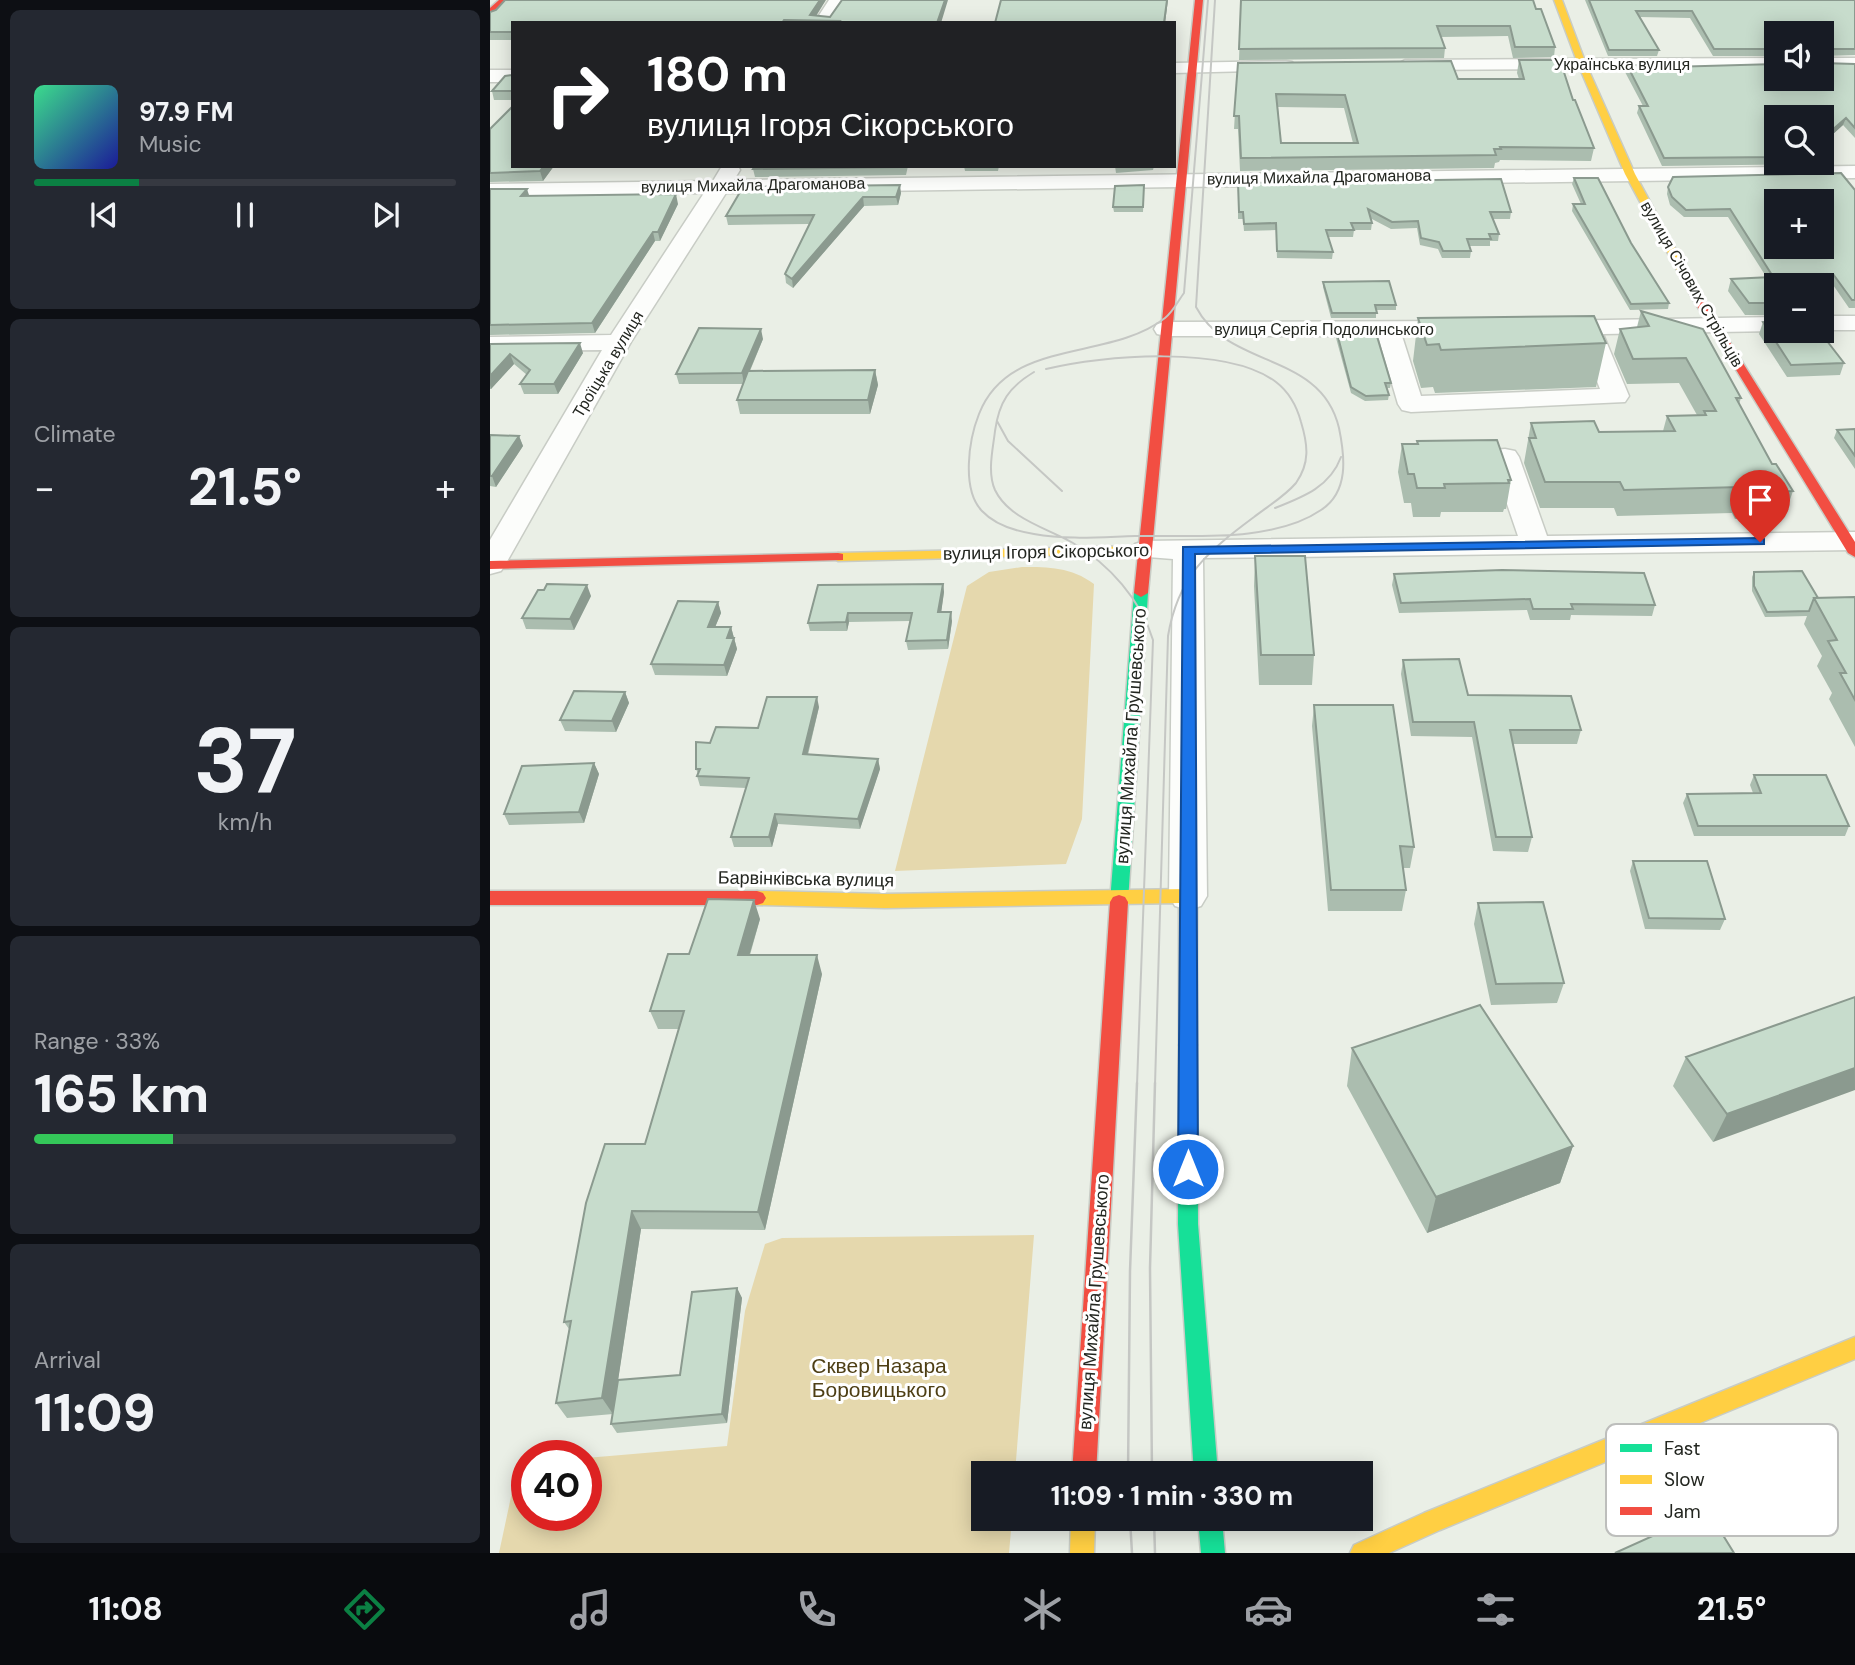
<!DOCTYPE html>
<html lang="en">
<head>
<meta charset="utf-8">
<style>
  :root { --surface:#171b24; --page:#242831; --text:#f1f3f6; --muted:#9ea1a6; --line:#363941; --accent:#0b8043 }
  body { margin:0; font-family:"DM Sans",sans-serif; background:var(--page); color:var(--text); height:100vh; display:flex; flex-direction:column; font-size:26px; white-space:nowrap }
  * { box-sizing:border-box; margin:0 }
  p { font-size:23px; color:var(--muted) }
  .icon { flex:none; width:38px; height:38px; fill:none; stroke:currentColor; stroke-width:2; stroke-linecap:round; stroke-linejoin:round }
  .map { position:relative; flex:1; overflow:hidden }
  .side { display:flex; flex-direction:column; gap:10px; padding:10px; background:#0d0f14; width:490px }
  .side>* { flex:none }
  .guide { position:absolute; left:21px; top:21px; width:665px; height:147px; border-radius:0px; box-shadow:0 4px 18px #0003; background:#202124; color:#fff; overflow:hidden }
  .tools { position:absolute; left:1274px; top:21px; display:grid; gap:14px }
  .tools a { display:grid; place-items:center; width:70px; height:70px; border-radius:0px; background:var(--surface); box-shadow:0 4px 18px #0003; font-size:35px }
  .speed { position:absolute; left:21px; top:1440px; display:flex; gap:14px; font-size:35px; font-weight:700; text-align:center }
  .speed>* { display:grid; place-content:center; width:91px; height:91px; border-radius:50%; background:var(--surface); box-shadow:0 4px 18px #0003; line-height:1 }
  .speed .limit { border:10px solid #d22; background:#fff; color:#111 }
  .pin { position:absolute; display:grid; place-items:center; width:60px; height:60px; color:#fff; margin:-72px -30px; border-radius:50% 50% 50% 0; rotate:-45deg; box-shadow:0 0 7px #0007 }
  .pin .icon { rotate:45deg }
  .me { position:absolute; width:77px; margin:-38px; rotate:0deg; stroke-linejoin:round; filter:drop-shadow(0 0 5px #0008) }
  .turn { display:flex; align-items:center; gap:24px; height:147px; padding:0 21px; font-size:32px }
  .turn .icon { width:91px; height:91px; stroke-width:2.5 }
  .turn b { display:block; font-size:49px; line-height:60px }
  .big { font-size:52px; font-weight:800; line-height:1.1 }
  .side .tile { flex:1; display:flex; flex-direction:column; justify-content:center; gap:10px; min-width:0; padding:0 24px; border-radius:10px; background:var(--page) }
  .side .dial { align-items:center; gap:0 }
  .dial b { font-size:91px; line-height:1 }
  .song { display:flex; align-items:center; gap:21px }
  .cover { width:84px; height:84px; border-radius:10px; background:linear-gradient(135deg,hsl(150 70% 55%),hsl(240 70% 35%)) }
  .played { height:7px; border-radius:4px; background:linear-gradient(90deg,var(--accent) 25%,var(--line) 25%) }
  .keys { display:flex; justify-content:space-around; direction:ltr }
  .heat { display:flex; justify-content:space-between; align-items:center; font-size:38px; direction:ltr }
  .charge { height:10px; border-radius:5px; background:linear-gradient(90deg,#34c759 33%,var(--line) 0) }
  .trip { position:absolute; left:481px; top:1461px; width:402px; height:70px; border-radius:0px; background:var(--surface); box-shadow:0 4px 18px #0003; font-weight:800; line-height:70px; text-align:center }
  .menu { display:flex; height:112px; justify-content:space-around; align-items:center; background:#090b0e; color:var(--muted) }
  .menu .icon { width:49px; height:49px }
  .menu .selected { color:var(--accent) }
  .menu b { font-size:32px; color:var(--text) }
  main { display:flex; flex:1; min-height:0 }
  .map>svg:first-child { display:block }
  .green { fill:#e5d8ad }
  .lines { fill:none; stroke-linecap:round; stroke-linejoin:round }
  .street-casing { stroke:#c8ccc5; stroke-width:3 }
  .fast-casing { stroke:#c8ccc5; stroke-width:3 }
  .slow-casing { stroke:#c8ccc5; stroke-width:3 }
  .jam-casing { stroke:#c8ccc5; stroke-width:3 }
  .street { fill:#fcfdfb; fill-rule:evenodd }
  .fast { fill:#16e098; fill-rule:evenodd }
  .slow { fill:#ffcf43; fill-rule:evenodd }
  .jam { fill:#f24e42; fill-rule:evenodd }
  .tram-far1 { stroke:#c5c7c4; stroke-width:2 }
  .tram { stroke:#c5c7c4; stroke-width:2.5 }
  .wall { fill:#abbdaf; fill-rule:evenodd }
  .shaded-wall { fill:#8b9a8f }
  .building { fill:#c7dccc; stroke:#8b9a8f; stroke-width:2; fill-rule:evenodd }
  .route { fill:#1a73e8; stroke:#114b97; stroke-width:2 }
  .labels { text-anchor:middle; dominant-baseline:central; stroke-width:6; stroke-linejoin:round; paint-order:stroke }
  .far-street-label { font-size:16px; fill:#232620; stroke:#fff }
  .street-label { font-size:18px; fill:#232620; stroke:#fff }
  .near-park-label { font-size:21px; fill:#4e3f15; stroke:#fff }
  .key { fill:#fff; stroke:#bdbebc; stroke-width:2 }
  .key-label { font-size:19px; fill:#232620 }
</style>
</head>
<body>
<main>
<section class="side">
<div class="tile">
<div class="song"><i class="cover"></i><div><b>97.9 FM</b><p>Music</p></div></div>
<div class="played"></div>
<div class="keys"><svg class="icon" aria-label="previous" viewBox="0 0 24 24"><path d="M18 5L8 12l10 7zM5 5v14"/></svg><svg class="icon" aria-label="pause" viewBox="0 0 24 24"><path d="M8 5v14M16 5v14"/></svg><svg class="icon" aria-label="next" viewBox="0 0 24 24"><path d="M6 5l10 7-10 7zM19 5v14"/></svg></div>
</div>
<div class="tile"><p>Climate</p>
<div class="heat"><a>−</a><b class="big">21.5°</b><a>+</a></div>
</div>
<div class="tile dial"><b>37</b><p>km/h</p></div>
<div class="tile"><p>Range · 33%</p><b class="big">165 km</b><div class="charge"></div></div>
<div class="tile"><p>Arrival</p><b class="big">11:09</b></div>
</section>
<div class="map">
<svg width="1365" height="1553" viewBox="0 0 1365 1553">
  <rect width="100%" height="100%" fill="#eaefe6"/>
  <!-- green -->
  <path class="green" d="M532 567C559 567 581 567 604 584L592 819 576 864 405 871 477 586 499 572Z
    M544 1235 525 1473 494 1474V1519H522L519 1553H9L28 1464H37V1516H96V1458L237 1446 255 1311 275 1244 292 1238Z"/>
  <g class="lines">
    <defs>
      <path id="street" d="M339 0H355L341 23H324Z
        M1286 58V68L915 70 906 65 915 60Z
        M1332 58H1365V68H1332Z
        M796 61 802 62 805 66 802 70 684 73V63Z
        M0 70H23V82H0Z
        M232 166H248L250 170 244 180 1365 166V178L236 193 141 342 15 565 11 571 0 574V540L112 350 0 351V337L121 335 214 193 0 196V184L223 181Z
        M1332 316H1365V330H1332Z
        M1286 317 1288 331H1286L1113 334 1139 396 1135 402 921 412 912 410 908 404 888 336H676L667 334 664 329 667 324 676 322 973 321 982 323 985 328 982 333 973 335 912 336 931 396 1110 389 1089 335 1052 333 1049 328 1052 323 1061 321Z
        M1015 449 1025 451 1029 457 1057 536 1365 532V550L713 558 717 896 711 906 698 910 685 906 679 896 683 559 645 556 640 550 645 544 655 541 1028 536 1004 466 967 467 957 465 953 459 957 453Z"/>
      <path id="fast" d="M651 589 658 593 638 902 635 907H623L620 902 644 593Z
        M698 1037 705 1040 707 1045 708 1224 728 1474H704L688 1224 689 1045 691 1040Z
        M708 1519H732L735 1553H711Z"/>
      <path id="slow" d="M1064 0H1072L1096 64 1145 174 1211 296 1210 298 1201 296 1135 174 1088 64Z
        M655 546 660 547V553L348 561 341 557 348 553Z
        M698 889 704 891 707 896V1045L705 1050 698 1053 691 1050 689 1045V903L395 908 267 905 261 903 258 898 261 893 267 891 395 894Z
        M1365 1337V1359L950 1530 899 1553H860L864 1545 934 1513Z
        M581 1519H605L604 1553H580Z"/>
      <path id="jam" d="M9 0H17L0 14V8Z
        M705 0H713L658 593 651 597 644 593Z
        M1202 294 1211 296 1365 542V557L1358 553 1201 296Z
        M348 553 353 554V560L0 569V561Z
        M0 891H267L273 893 276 898 273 903 267 905H0Z
        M629 895 635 897 638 902 606 1474H582L620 902 623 897Z"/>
    </defs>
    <!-- street casing -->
    <use href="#street" class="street-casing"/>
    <!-- fast casing -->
    <use href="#fast" class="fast-casing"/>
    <!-- slow casing -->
    <use href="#slow" class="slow-casing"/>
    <!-- jam casing -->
    <use href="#jam" class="jam-casing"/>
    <!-- street -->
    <use href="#street" class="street"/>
    <!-- fast -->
    <use href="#fast" class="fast"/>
    <!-- slow -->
    <use href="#slow" class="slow"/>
    <!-- jam -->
    <use href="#jam" class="jam"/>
    <!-- tram-far1 -->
    <path class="tram-far1" d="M718 0 694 293C688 301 683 312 675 318 619 362 519 337 489 414 479 439 471 489 492 511 505 525 525 531 544 534 577 540 611 537 645 536 700 535 783 543 831 510 859 492 855 457 849 428 831 351 739 370 706 307L725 0
      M556 369C613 355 737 345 786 382 799 392 807 407 811 422 818 445 820 463 806 483 794 497 778 506 764 517 717 552 688 576 678 636L665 1085
      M544 372C519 387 509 402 505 431 503 449 497 472 505 490 519 519 557 528 583 543 619 564 651 600 663 640L647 1085
      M507 421 518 441 572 491
      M785 508C813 497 840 487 851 457"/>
    <!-- tram -->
    <path class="tram" d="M638 1474 640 1271 647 1083
      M662 1474 660 1268 665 1083
      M640 1519 642 1553
      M664 1519 665 1553"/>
  </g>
  <!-- wall -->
  <path class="wall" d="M751 0 1046 9 1065 47 1064 57 1023 58 1018 36 951 37 955 48 954 58 749 60Z
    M1095 0H1365V55L1332 56 1286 33V56H1223L1200 18 1150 17 1169 50 1167 56H1118Z
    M0 12 326 16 451 23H23V40H0Z
    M1029 60 1083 100 1104 148 1101 161 1010 160 1009 162 1005 163 1004 168 750 171 748 129H744L748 63 968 79H1029L1027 73ZM788 107 854 108 863 143H791Z
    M1332 63 1365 64V138L1353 125 1332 144V117H1286V163H1332V151L1336 156 1334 164 1172 166 1147 113 1149 106H1153L1135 72 1137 65 1179 67Z
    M23 70V100H4L2 91 22 75Z
    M0 129 23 166H64L53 181 0 182Z
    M418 166 416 175 265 177 263 169Z
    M474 166H509L508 171H475Z
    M625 166H664L663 170 626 173Z
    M1084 178 1141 243 1179 303 1178 309 1140 310 1082 211 1083 204H1091L1082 184Z
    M748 183 1021 212 1020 219H1003L1009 234 1008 241H1000V246H979L981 251 980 258H952L948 249 930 245 927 228 901 229 880 218 882 223 881 230H864L863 237H838L843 252 842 259 787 258 786 230 754 231 753 219H748Z
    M654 185 653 212H624L623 207Z
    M253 187 411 193 408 205 374 206 303 288 296 283 295 274 319 224 238 225 236 216Z
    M1178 187 1365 190V308H1359L1341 282 1287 283 1286 315H1255L1238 291 1241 279 1277 278 1238 217H1194L1180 205 1177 194Z
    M0 189 39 196 188 204 170 241H165L105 333 0 335Z
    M833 282 906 305V310H886V318H841L833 287Z
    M1151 311 1251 398 1249 404 1282 464 1303 491 1294 517 1245 519 1242 513 1127 516 1124 508H1050L1034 463 1041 423 1109 432 1173 431 1177 416 1207 415 1189 383 1137 384 1124 354 1130 329 1147 327Z
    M928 318 1116 343 1106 387 945 393 943 387 931 388 923 361Z
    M1273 322 1354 363 1350 375 1297 377 1269 334Z
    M847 333 901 383 900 388H897L899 395 898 400 875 401 861 393 846 338Z
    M273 339 260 371 385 370 388 385 380 414H250L247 400 253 384H189L186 374Z
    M0 344 93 353 68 394H34L30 384 37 375 24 364 1 389H0Z
    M1365 429V469L1344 438 1347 430Z
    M0 435 29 436 33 446 6 487 0 486Z
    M927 441 1021 480 1016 509H1014L1013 512H951L950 517H923L921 503H914L908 472 912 444H927Z
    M765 556 824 655 822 685H769L764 586Z
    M1264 572 1328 598 1365 597V747L1339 699 1342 693 1327 666 1332 656 1314 624 1317 616 1275 617 1262 591V577Z
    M904 574 1165 605 1162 616 1081 615 1080 620H1040L1037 610 909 613 902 585Z
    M453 584 454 592 451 612 462 621 458 649 418 650 416 641 420 621 359 622 357 631H320L318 623Z
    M101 596 84 630 36 629 32 618Z
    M228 602 231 613 225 627H241L247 649 237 676 165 675 161 664Z
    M913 660 978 695 1091 730 1087 744H1023L1042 837 1038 852 1003 851 982 737 921 736 911 674Z
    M135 692 139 703 126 732 75 731 70 720Z
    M824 705 924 847 920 868H913L916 890 912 911H838L822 726Z
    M329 707 318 755 388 759 390 769 370 829 288 824 282 847H244L241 837 256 788 210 786 207 776 208 774 206 769 220 743 268 728Z
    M104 763 109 774 94 823 19 825 14 814Z
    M1264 775 1359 826 1355 836H1204L1193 803 1197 794 1263 793 1260 785Z
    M1143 861 1235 919 1230 930 1155 929 1140 871Z
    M988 903 1074 983 1067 1003 1001 1005 984 924Z
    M270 919 260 955 332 974 275 1230 151 1229 124 1406 190 1375 247 1288 252 1298 237 1423 127 1433 121 1424 123 1414 77 1418 66 1403 79 1329 74 1322 155 1144 189 1029H168L160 1011 199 954Z
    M1365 997 1223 1142 1183 1086 1196 1057Z
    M862 1048 1083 1146 1070 1183 937 1233 857 1086Z"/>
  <!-- shaded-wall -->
  <path class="shaded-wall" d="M330 0H336L323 21 320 15Z
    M455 0H458L451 23H447Z
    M677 0H678L675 23H674Z
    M1356 118 1353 125 1332 144V139Z
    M54 166H64L53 181 50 171Z
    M410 185 411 193 408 205 406 197Z
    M37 189 40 198 31 196Z
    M186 194 188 204 170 241 168 232Z
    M373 197 374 206 303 288 302 279Z
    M163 232 165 241 105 333 102 323Z
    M271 329 273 339 254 384 252 373Z
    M90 343 93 353 68 394 64 384Z
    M20 354 24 364 1 389 0 385V376Z
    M385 370 388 385 380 414 378 400Z
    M29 436 33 446 6 487 2 476Z
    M453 584 454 592 450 621 448 612Z
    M97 585 101 596 84 630 80 619Z
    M228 602 231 613 221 637 218 627Z
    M461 612 462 621 458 649 457 640Z
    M358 613 359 622 357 631 356 622Z
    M241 627 247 649 237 676 234 665 237 638Z
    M135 692 139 703 126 732 122 721Z
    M327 697 329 707 315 764 313 754Z
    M388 759 390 769 370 829 368 819Z
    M104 763 109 774 94 823 89 812Z
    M285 814 288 824 282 847 279 837Z
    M264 900 270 919 254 973 248 955Z
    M327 955 332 974 275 1230 268 1212Z
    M1365 1068V1090L1223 1142 1237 1114Z
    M1083 1146 1070 1183 937 1233 946 1197Z
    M142 1211 151 1229 123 1414 112 1398Z
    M247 1288 252 1298 237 1423 232 1414Z"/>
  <!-- building -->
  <path class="building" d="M15 0H330L320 15 340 17 352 0H455L447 23H349L350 21 294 20 292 23H23V32H0V12L6 10Z
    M511 0H677L674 23H505Z
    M751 0H1043L1046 9H1051L1065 47H1025L1020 26H947L955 48 749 49Z
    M1099 0H1365V49H1334L1332 51V33H1286V49H1224L1202 11H1146L1169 50H1119Z
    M1332 57V63L1365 64V128L1356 118 1332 139V117H1286V157L1174 158 1149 106H1158L1137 65H1178L1179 67 1286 64V79H1332Z
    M1029 60H1070L1083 100H1085L1104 148 1010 147 1011 149H1004L1006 155 751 158 749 116H744L748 63 961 61 968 79H1034ZM786 94 855 95 868 143H791Z
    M23 70V91H2L15 76 22 75Z
    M23 106V166H54L50 171 0 173V129Z
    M265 166H415V167L263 169Z
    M1351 173 1365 190V300H1362L1343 274 1282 275 1240 209 1196 210 1182 197 1178 187 1183 177ZM1286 201H1332V247H1286Z
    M1084 178H1108L1141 243 1179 303 1141 304 1083 204H1095Z
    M1011 179 1021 212H1000L1009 234H999L1001 239H977L981 251H953L949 242 931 238 928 221 902 222 878 209 882 223H861L864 230H836L843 252 787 251 786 223 754 224 753 212H749L748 183Z
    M410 185 406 197H373L302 279 295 274 324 215 236 216 253 187Z
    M654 185 653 207H623L625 186Z
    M0 189H37L31 196 186 194 168 232H163L102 323 0 325Z
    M1282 277 1289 285H1286V303H1259L1241 279Z
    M899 281 906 305H885L887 313H842L833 282Z
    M1151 311 1213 329 1251 398H1246L1282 464H1286L1303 491 1254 493 1251 487 1134 490 1130 482H1055L1039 438H1046L1041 423 1104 421 1109 432 1185 431 1177 416 1216 415 1214 411H1226L1196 358 1143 359 1130 329 1159 326Z
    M1104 316 1116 343 951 350 949 344 937 345 928 318Z
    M1286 321V331L1330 332 1354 363 1301 365 1273 322Z
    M209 328 271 329 252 373 186 374Z
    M847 333H886L901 383H895L899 395 876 396 861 387Z
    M90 343 64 384H30L40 370 20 354 0 376V344Z
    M385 370 378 400H247L258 371Z
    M1365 429V456L1347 430Z
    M0 435 29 436 2 476H0Z
    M1007 440 1021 480H1018L1019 483 954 484 955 488H927L924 474H918L912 444H928L927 441Z
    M765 556H815L824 655H771Z
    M1012 570 1154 573 1165 605 1081 604 1083 609H1043L1040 599 911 603 904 574Z
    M1312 571 1328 598H1324L1319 611 1277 612 1264 586V572Z
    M57 584 97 585 80 619 32 618 48 590H54Z
    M453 584 448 612H461L457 640 416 641 422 613H358L356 622 318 623 328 585Z
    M1365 597V700L1350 673H1356L1338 641 1347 640 1324 598Z
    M188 601 228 602 218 627H241L237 638H244L234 665 161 664Z
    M969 659 978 695 1081 696 1091 730H1020L1042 837H1006L984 722H923L913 660Z
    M84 691 135 692 122 721 70 720Z
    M277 697H327L313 754 388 759 368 819 285 814 279 837H241L259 778 207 776 210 769H206V742L220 743 226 727 268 728Z
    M824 705H903L924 847 910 846 916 890H841Z
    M104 763 89 812 14 814 32 766Z
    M1264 775H1336L1359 826H1208L1197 794 1271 793Z
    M1143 861H1217L1235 919 1159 918Z
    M218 899 264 900 248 955H327L268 1212 142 1211 112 1398 66 1403 81 1321 74 1322 96 1203 115 1144H155L194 1011H160L178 954H199Z
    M1053 902 1074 983 1006 984 988 903Z
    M1365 997V1068L1237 1114 1196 1057Z
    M990 1005 1083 1146 946 1197 862 1048Z
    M247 1288 232 1414 121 1424 128 1380 190 1375 202 1292Z
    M1218 1511 1244 1553H1125Z"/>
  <!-- route -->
  <path class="route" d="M1270 538 1274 539V544L705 554 708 1169 705 1176 698 1178 691 1176 688 1169 693 547Z"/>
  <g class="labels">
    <!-- far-street labels -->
    <g class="far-street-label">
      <text x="1132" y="64">Українська вулиця</text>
      <text transform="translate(829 177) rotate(-1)">вулиця Михайла Драгоманова</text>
      <text transform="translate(263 185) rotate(-1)">вулиця Михайла Драгоманова</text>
      <text transform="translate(1202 284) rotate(60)">вулиця Січових Стрільців</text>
      <text x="834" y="329">вулиця Сергія Подолинського</text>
      <text transform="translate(118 364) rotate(-59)">Троїцька вулиця</text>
    </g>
    <!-- street labels -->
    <g class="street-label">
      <text transform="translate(556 552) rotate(-1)">вулиця Ігоря Сікорського</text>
      <text transform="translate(641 736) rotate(-86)">вулиця Михайла Грушевського</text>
      <text transform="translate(316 879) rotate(1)">Барвінківська вулиця</text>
      <text transform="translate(604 1302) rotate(-86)">вулиця Михайла Грушевського</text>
    </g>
    <!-- near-park labels -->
    <g class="near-park-label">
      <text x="389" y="1366">Сквер Назара<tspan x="389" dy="24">Боровицького</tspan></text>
    </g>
  </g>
  <!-- legend -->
  <rect x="1116" y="1424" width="232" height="112" rx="10" class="key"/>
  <rect x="1130" y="1444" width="32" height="8" fill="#16e098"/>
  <rect x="1130" y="1475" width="32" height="9" fill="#ffcf43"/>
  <rect x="1130" y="1507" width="32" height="8" fill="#f24e42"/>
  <g class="key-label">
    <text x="1174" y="1455">Fast</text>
    <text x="1174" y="1486">Slow</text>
    <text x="1174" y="1518">Jam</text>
  </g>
</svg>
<div class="tools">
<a><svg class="icon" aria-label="sound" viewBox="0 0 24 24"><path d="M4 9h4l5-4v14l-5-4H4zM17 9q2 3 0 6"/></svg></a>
<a><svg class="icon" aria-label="search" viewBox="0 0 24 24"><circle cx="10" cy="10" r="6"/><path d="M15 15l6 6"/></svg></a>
<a>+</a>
<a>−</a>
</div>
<div class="speed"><div class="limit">40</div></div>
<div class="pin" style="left:1270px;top:542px;background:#d93025"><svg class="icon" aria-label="arrive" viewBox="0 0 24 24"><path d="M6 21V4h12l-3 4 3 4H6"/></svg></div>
<svg class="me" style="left:698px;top:1169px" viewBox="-20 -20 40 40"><circle r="17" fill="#1a73e8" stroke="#fff" stroke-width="3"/><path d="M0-11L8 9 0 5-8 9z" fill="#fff"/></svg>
<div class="trip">11:09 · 1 min · 330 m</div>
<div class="guide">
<div class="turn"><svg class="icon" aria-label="right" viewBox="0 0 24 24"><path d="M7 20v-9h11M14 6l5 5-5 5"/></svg><div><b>180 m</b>вулиця Ігоря Сікорського</div></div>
</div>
</div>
</main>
<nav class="menu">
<b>11:08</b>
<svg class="icon selected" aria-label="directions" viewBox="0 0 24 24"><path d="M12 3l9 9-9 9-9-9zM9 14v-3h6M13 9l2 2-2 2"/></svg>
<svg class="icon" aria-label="music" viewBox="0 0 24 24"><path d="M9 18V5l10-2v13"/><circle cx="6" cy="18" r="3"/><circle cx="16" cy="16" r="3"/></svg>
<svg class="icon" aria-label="phone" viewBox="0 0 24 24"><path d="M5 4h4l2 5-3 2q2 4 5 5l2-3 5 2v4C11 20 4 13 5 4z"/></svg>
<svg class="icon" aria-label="climate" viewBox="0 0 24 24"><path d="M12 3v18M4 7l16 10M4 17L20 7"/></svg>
<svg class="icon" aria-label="car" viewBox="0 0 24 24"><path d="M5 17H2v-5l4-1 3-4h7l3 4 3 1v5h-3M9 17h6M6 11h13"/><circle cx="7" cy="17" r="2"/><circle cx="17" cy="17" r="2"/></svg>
<svg class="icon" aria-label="filters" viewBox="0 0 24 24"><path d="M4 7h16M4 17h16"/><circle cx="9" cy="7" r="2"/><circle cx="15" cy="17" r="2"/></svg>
<b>21.5°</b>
</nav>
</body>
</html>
